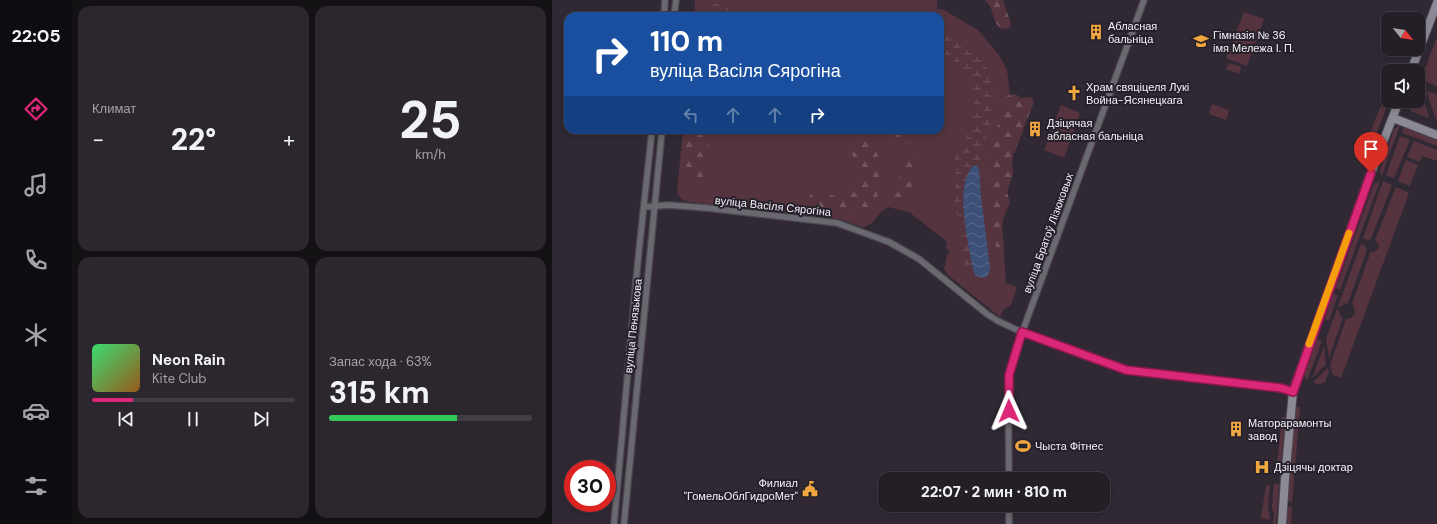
<!DOCTYPE html>
<html lang="ru">
<head>
<meta charset="utf-8">
<style>
  :root { --surface:#241f27; --page:#2c272f; --text:#f1f3f6; --muted:#a3a2a7; --line:#413d44; --accent:#db2777 }
  body { margin:0; font-family:"DM Sans",sans-serif; background:var(--page); color:var(--text); height:100vh; display:flex; flex-direction:column; font-size:15px; white-space:nowrap }
  * { box-sizing:border-box; margin:0 }
  p { font-size:13px; color:var(--muted) }
  .icon { flex:none; width:22px; height:22px; fill:none; stroke:currentColor; stroke-width:2; stroke-linecap:round; stroke-linejoin:round }
  .map { position:relative; flex:1; overflow:hidden }
  .panel { display:flex; flex-direction:column; gap:6px; padding:6px; background:#141115; width:480px }
  .panel>* { flex:none }
  .top-card { position:absolute; left:12px; top:12px; width:380px; height:122px; border-radius:12px; box-shadow:0 2px 6px #0003,0 0 0 1px var(--line); background:#1a4fa0; color:#fff; overflow:hidden }
  .needle { width:26px; rotate:120deg }
  .controls { position:absolute; left:829px; top:12px; display:grid; gap:8px }
  .controls a { display:grid; place-items:center; width:44px; height:44px; border-radius:8px; background:var(--surface); box-shadow:0 2px 6px #0003,0 0 0 1px var(--line); font-size:20px }
  .speed { position:absolute; left:12px; top:460px; display:flex; gap:8px; font-size:20px; font-weight:700; text-align:center }
  .speed>* { display:grid; place-content:center; width:52px; height:52px; border-radius:50%; background:var(--surface); box-shadow:0 2px 6px #0003,0 0 0 1px var(--line); line-height:1 }
  .speed .limit { border:6px solid #d22; background:#fff; color:#111 }
  .pin { position:absolute; display:grid; place-items:center; width:34px; height:34px; color:#fff; margin:-41px -17px; border-radius:50% 50% 50% 0; rotate:-45deg; box-shadow:0 0 4px #0007 }
  .pin .icon { rotate:45deg }
  .me { position:absolute; width:44px; margin:-22px; rotate:359deg; stroke-linejoin:round; filter:drop-shadow(0 0 3px #0008) }
  .turn { display:flex; align-items:center; gap:14px; height:84px; padding:0 20px; font-size:18px }
  .turn .icon { width:52px; height:52px; stroke-width:2.5 }
  .turn b { display:block; font-size:28px; line-height:34px }
  .lanes { display:flex; align-items:center; height:38px; padding:0 20px; background:#0003; justify-content:center; gap:20px; direction:ltr }
  .lanes .off { opacity:.35 }
  .big { font-size:30px; font-weight:800; line-height:1.1 }
  .panel .card { flex:1; display:flex; flex-direction:column; justify-content:center; gap:6px; min-width:0; padding:0 14px; border-radius:12px; background:var(--page) }
  .panel .dial { align-items:center; gap:0 }
  .dial b { font-size:52px; line-height:1 }
  .song { display:flex; align-items:center; gap:12px }
  .cover { width:48px; height:48px; border-radius:6px; background:linear-gradient(135deg,hsl(140 70% 55%),hsl(30 70% 35%)) }
  .played { height:4px; border-radius:2px; background:linear-gradient(90deg,var(--accent) 20%,var(--line) 20%) }
  .keys { display:flex; justify-content:space-around; direction:ltr }
  .heat { display:flex; justify-content:space-between; align-items:center; font-size:22px; direction:ltr }
  .charge { height:6px; border-radius:3px; background:linear-gradient(90deg,#34c759 63%,var(--line) 0) }
  .panel .tiles { flex:1; display:grid; gap:6px; grid-template-columns:repeat(2,1fr) }
  .trip { position:absolute; left:326px; top:472px; width:232px; height:40px; border-radius:12px; background:var(--surface); box-shadow:0 2px 6px #0003,0 0 0 1px var(--line); font-weight:800; line-height:40px; text-align:center }
  main { display:flex; flex:1; min-height:0 }
  .dock { display:flex; flex-direction:column; width:72px; justify-content:space-around; align-items:center; background:#0e0c10; color:var(--muted) }
  .dock .icon { width:28px; height:28px }
  .dock .current { color:var(--accent) }
  .dock b { font-size:18px; color:var(--text) }
  .map>svg:first-child { display:block }
  .green { fill:#55343f }
  .forest { fill:url(#forest-firs) }
  .wetland { fill:url(#wetland-marsh) }
  .water { fill:url(#water-waves) }
  .lines { fill:none; stroke-linecap:round; stroke-linejoin:round }
  .street-casing { stroke:#4c4550; stroke-width:8 }
  .secondary-casing { stroke:#4c4550; stroke-width:10 }
  .street { stroke:#69696f; stroke-width:5.5 }
  .secondary { stroke:#8b8a94; stroke-width:8 }
  .route-casing { stroke:#8e194d; stroke-width:10 }
  .route { stroke:#db2777; stroke-width:7 }
  .slow { stroke:#f59e0b; stroke-width:7 }
  .labels { text-anchor:middle; dominant-baseline:central; stroke-width:4; stroke-linejoin:round; paint-order:stroke }
  .poi-label { font-size:11px; fill:#f6f2f9; stroke:#26202a; text-anchor:start }
  .street-label { font-size:11px; fill:#f6f2f9; stroke:#26202a }
</style>
</head>
<body>
<main>
<nav class="dock">
<b>22:05</b>
<svg class="icon current" aria-label="directions" viewBox="0 0 24 24"><path d="M12 3l9 9-9 9-9-9zM9 14v-3h6M13 9l2 2-2 2"/></svg>
<svg class="icon" aria-label="music" viewBox="0 0 24 24"><path d="M9 18V5l10-2v13"/><circle cx="6" cy="18" r="3"/><circle cx="16" cy="16" r="3"/></svg>
<svg class="icon" aria-label="phone" viewBox="0 0 24 24"><path d="M5 4h4l2 5-3 2q2 4 5 5l2-3 5 2v4C11 20 4 13 5 4z"/></svg>
<svg class="icon" aria-label="climate" viewBox="0 0 24 24"><path d="M12 3v18M4 7l16 10M4 17L20 7"/></svg>
<svg class="icon" aria-label="car" viewBox="0 0 24 24"><path d="M5 17H2v-5l4-1 3-4h7l3 4 3 1v5h-3M9 17h6M6 11h13"/><circle cx="7" cy="17" r="2"/><circle cx="17" cy="17" r="2"/></svg>
<svg class="icon" aria-label="filters" viewBox="0 0 24 24"><path d="M4 7h16M4 17h16"/><circle cx="9" cy="7" r="2"/><circle cx="15" cy="17" r="2"/></svg>
</nav>
<section class="panel">
<div class="tiles">
<div class="card"><p>Климат</p>
<div class="heat"><a>−</a><b class="big">22°</b><a>+</a></div>
</div>
<div class="card dial"><b>25</b><p>km/h</p></div>
<div class="card">
<div class="song"><i class="cover"></i><div><b>Neon Rain</b><p>Kite Club</p></div></div>
<div class="played"></div>
<div class="keys"><svg class="icon" aria-label="previous" viewBox="0 0 24 24"><path d="M18 5L8 12l10 7zM5 5v14"/></svg><svg class="icon" aria-label="pause" viewBox="0 0 24 24"><path d="M8 5v14M16 5v14"/></svg><svg class="icon" aria-label="next" viewBox="0 0 24 24"><path d="M6 5l10 7-10 7zM19 5v14"/></svg></div>
</div>
<div class="card"><p>Запас хода · 63%</p><b class="big">315 km</b><div class="charge"></div></div>
</div>
</section>
<div class="map">
<svg width="885" height="524" viewBox="0 0 885 524">
  <defs>
    <pattern id="forest-firs" width="22" height="20" patternUnits="userSpaceOnUse"><rect width="22" height="20" fill="#55343f"/><path d="M5 1l3.5 6h-7zM16 11l3.5 6h-7z" fill="#6e525c"/></pattern>
    <pattern id="wetland-marsh" width="20" height="14" patternUnits="userSpaceOnUse"><rect width="20" height="14" fill="#55343f"/><path d="M1 5h8M5 5V1M11 12h8M15 12V8" fill="none" stroke="#6e525c"/></pattern>
    <pattern id="water-waves" width="16" height="10" patternUnits="userSpaceOnUse"><rect width="16" height="10" fill="#3d5077"/><path d="M0 5q4-4 8 0t8 0" fill="none" stroke="#5a6a8b"/></pattern>
  </defs>
  <rect width="100%" height="100%" fill="#302934"/>
  <!-- green -->
  <path class="green" d="M143 0H385V9H390L426 30 447 55 455 70 459 103 446 171 454 283 465 287 459 305 451 310 448 317 396 275 392 269 395 255 397 254V250L394 249 395 243 393 240 357 212 340 208 337 207 330 211 320 223 313 227H309L294 221 275 217 137 202 129 199 125 192 131 130H388V16H142Z
    M692 12 712 19 695 66 674 58Z
    M885 37V86L869 80Z
    M677 63 689 67 687 74 674 69Z
    M868 86 877 118 858 111 862 101H866V90Z
    M836 88V101H837L818 151 812 149Z
    M874 91 885 94V122Z
    M660 104 677 110 674 120 657 114Z
    M509 105 528 113 512 158 492 150Z
    M848 125 830 175 828 174V170L842 129Z
    M852 127 885 139V146L850 133Z
    M848 136 858 140 842 178 834 175Z
    M862 141 885 150V161L870 156 868 162 855 157Z
    M854 160 866 165 858 186 846 181Z
    M828 181 788 290 784 288 822 184Z
    M831 181 840 185 819 239 815 240 811 238Z
    M844 187 857 193 789 378 781 375 778 365 794 319 799 318 803 313 802 307 800 304 819 251 822 252 827 248 826 243 823 240Z
    M809 244 813 246 815 250 796 303 792 304 788 307 786 306Z
    M781 294 786 295 777 321 773 319Z
    M785 309 787 310 788 315 791 318 777 358 774 339Z
    M765 339 770 341 755 381 752 375Z
    M772 346 774 364 760 379Z
    M776 368 777 372 773 382C769 384 764 385 761 382Z
    M744 407H748L740 503 736 500V498Z
    M730 417 734 418 728 474H724Z
    M722 484H727L724 524H721L722 514 720 508Z
    M714 485H718L716 506 718 520 709 518Z
    M740 506 739 524H734L735 509 737 507Z"/>
  <!-- forest -->
  <path class="forest" d="M432 0H451L459 24 457 28 450 29C438 22 444 7 432 0Z
    M460 94 465 95 469 98 479 97 482 102 461 156 460 162 461 174 455 192 458 203 451 219 450 230 452 246 451 254 447 256 445 254 435 167 436 158 454 98 455 96Z
    M135 130H159L157 147 152 159 151 165 153 175 150 182C141 185 133 181 131 172Z
    M340 130C351 130 358 131 365 140V144L361 146 353 139 341 136Z
    M306 139C323 141 329 157 328 173 328 180 325 185 325 192 325 200 333 206 321 213 309 219 300 209 289 207 279 206 268 208 258 207 253 202 255 198 260 194 277 193 298 204 306 181 308 175 308 169 306 163 303 157 298 154 295 148L298 142Z
    M363 155C366 157 367 156 368 159 369 166 356 195 353 202L350 205H345C343 202 341 200 341 197 342 187 355 158 363 155Z"/>
  <!-- wetland -->
  <path class="wetland" d="M164 4 174 7 187 16H154C155 9 157 5 164 4Z
    M325 13 342 14 356 16H316Z
    M388 26C421 42 449 72 441 112 438 130 429 147 427 165 426 179 428 194 430 207 433 227 435 248 438 268L436 276 431 278C425 278 417 272 414 267 408 256 409 243 408 231 407 221 404 211 403 201 403 193 404 185 404 176 404 170 402 164 403 158 404 151 411 146 413 140 428 105 427 69 388 53Z"/>
  <!-- water -->
  <path class="water" d="M422 165 425 166 427 170 429 197 438 268 436 276 431 278 424 276 421 270C417 245 401 184 422 165Z"/>
  <g class="lines">
    <defs>
      <path id="street" d="M112 16 113 0
        M122 16 124 0
        M92 207 117 205 155 208 285 223 337 242 367 259 435 314 446 321 463 329 573 370 729 388 741 391
        M457 479 456 381 458 369 467 341 592 0
        M457 505V524
        M62 524 86 260 100 130
        M72 524 110 130"/>
      <path id="secondary" d="M859 71 885 3
        M841 118 885 135
        M730 524 733 479 741 391 819 173 847 101"/>
    </defs>
    <!-- street casing -->
    <use href="#street" class="street-casing"/>
    <!-- secondary casing -->
    <use href="#secondary" class="secondary-casing"/>
    <!-- street -->
    <use href="#street" class="street"/>
    <!-- secondary -->
    <use href="#secondary" class="secondary"/>
  </g>
  <g class="lines">
    <defs>
      <path id="route" d="M457 411V375L470 332 574 370 729 388 741 392 819 173"/>
    </defs>
    <!-- route casing -->
    <use href="#route" class="route-casing"/>
    <!-- route -->
    <use href="#route" class="route"/>
    <!-- slow -->
    <path class="slow" d="M757 344 797 233"/>
  </g>
  <!-- icons -->
  <defs>
    <symbol id="building-bare" viewBox="-9 -9 18 18"><path d="M-4-6H4V6H1V3H-1V6H-4ZM-2.5-4.3h1.7v1.8h-1.7ZM.8-4.3h1.7v1.8H.8ZM-2.5-1h1.7V.8h-1.7ZM.8-1h1.7V.8H.8Z" fill="#f1a640" stroke="#26202a" stroke-width="2.5" paint-order="stroke"/></symbol>
    <symbol id="school-bare" viewBox="-9 -9 18 18"><path d="M0-5L7-2L0 1L-7-2ZM-4 1L0 2.5L4 1V4Q0 6-4 4Z" fill="#f1a640" stroke="#26202a" stroke-width="2.5" paint-order="stroke"/></symbol>
    <symbol id="church-bare" viewBox="-9 -9 18 18"><path d="M-1.2-6h2.4v3.5h3.3v2.4h-3.3V6h-2.4V-.1h-3.3v-2.4h3.3Z" fill="#f1a640" stroke="#26202a" stroke-width="2.5" paint-order="stroke"/></symbol>
    <symbol id="stadium-bare" viewBox="-9 -9 18 18"><path d="M0-5a6.5 5 0 1 0 0 10a6.5 5 0 1 0 0-10ZM-3.5-1.8h7v3.6h-7Z" fill="#f1a640" stroke="#26202a" stroke-width="2.5" paint-order="stroke"/></symbol>
    <symbol id="hospital-bare" viewBox="-9 -9 18 18"><path d="M-5-5h3v3.5h4V-5h3V5h-3V1.5h-4V5h-3Z" fill="#f1a640" stroke="#26202a" stroke-width="2.5" paint-order="stroke"/></symbol>
    <symbol id="civic-bare" viewBox="-9 -9 18 18"><path d="M-.6-6.5H3V-4.5H.6V-3L4-1V1h2V6H-6V1h2V-1L-.6-3ZM-1.2 2.5V6h2.4V2.5Z" fill="#f1a640" stroke="#26202a" stroke-width="2.5" paint-order="stroke"/></symbol>
  </defs>
  <g fill-rule="evenodd">
    <use href="#building-bare" x="533" y="21" width="22" height="22"/>
    <use href="#school-bare" x="638" y="30" width="22" height="22"/>
    <use href="#church-bare" x="511" y="82" width="22" height="22"/>
    <use href="#building-bare" x="472" y="118" width="22" height="22"/>
    <use href="#building-bare" x="673" y="418" width="22" height="22"/>
    <use href="#stadium-bare" x="460" y="435" width="22" height="22"/>
    <use href="#hospital-bare" x="699" y="456" width="22" height="22"/>
    <use href="#civic-bare" x="247" y="478" width="22" height="22"/>
  </g>
  <g class="labels">
    <!-- poi labels -->
    <g class="poi-label">
      <text x="556" y="26">Абласная<tspan x="556" dy="13">бальніца</tspan></text>
      <text x="661" y="35">Гімназія № 36<tspan x="661" dy="13">імя Мележа І. П.</tspan></text>
      <text x="534" y="87">Храм свяціцеля Лукі<tspan x="534" dy="13">Война-Ясянецкага</tspan></text>
      <text x="495" y="123">Дзіцячая<tspan x="495" dy="13">абласная бальніца</tspan></text>
      <text x="696" y="423">Маторарамонты<tspan x="696" dy="13">завод</tspan></text>
      <text x="483" y="446">Чыста Фітнес</text>
      <text x="722" y="467">Дзіцячы доктар</text>
      <text x="246" y="483" text-anchor="end">Филиал<tspan x="246" dy="13">"ГомельОблГидроМет"</tspan></text>
    </g>
    <!-- street labels -->
    <g class="street-label">
      <text transform="translate(221 206) rotate(6)">вуліца Васіля Сярогіна</text>
      <text transform="translate(496 233) rotate(-70)">вуліца Братоў Лізюковых</text>
      <text transform="translate(81 326) rotate(-84)">вуліца Пенязькова</text>
    </g>
  </g>
</svg>
<div class="controls">
<a><svg class="needle" viewBox="-14 -14 28 28"><path d="M0-13l5 13h-10z" fill="#e53935"/><path d="M0 13l5-13h-10z" fill="#a3a2a7"/></svg></a>
<a><svg class="icon" aria-label="sound" viewBox="0 0 24 24"><path d="M4 9h4l5-4v14l-5-4H4zM17 9q2 3 0 6"/></svg></a>
</div>
<div class="speed"><div class="limit">30</div></div>
<div class="pin" style="left:819px;top:173px;background:#d93025"><svg class="icon" aria-label="arrive" viewBox="0 0 24 24"><path d="M6 21V4h12l-3 4 3 4H6"/></svg></div>
<svg class="me" style="left:457px;top:411px" viewBox="-20 -20 40 40"><path d="M0-17L14 15 0 8-14 15z" fill="#db2777" stroke="#fff" stroke-width="4"/></svg>
<div class="trip">22:07 · 2 мин · 810 m</div>
<div class="top-card">
<div class="turn"><svg class="icon" aria-label="right" viewBox="0 0 24 24"><path d="M7 20v-9h11M14 6l5 5-5 5"/></svg><div><b>110 m</b>вуліца Васіля Сярогіна</div></div>
<div class="lanes"><svg class="icon off" aria-label="left" viewBox="0 0 24 24"><path d="M17 20v-9H6M10 6l-5 5 5 5"/></svg><svg class="icon off" aria-label="ahead" viewBox="0 0 24 24"><path d="M12 20V5M6 11l6-6 6 6"/></svg><svg class="icon off" aria-label="ahead" viewBox="0 0 24 24"><path d="M12 20V5M6 11l6-6 6 6"/></svg><svg class="icon" aria-label="right" viewBox="0 0 24 24"><path d="M7 20v-9h11M14 6l5 5-5 5"/></svg></div>
</div>
</div>
</main>
</body>
</html>
